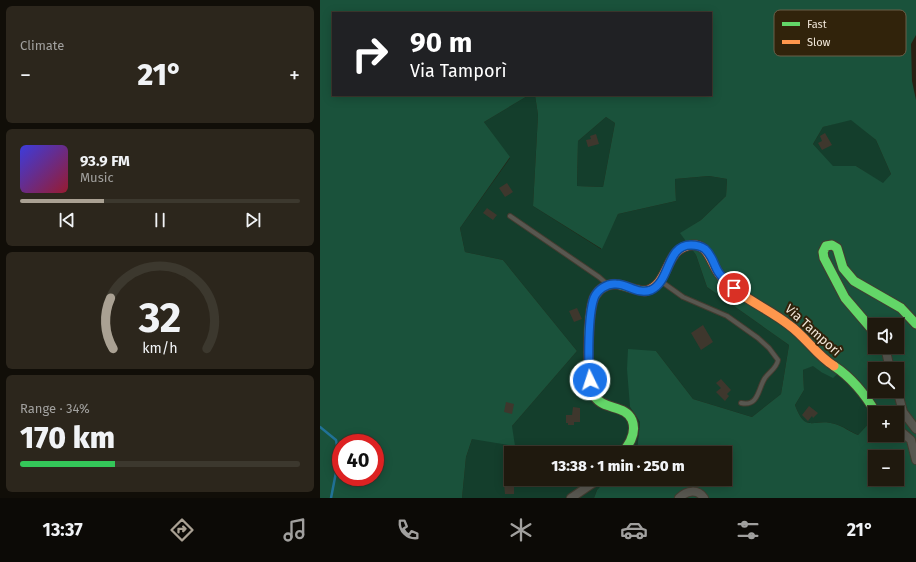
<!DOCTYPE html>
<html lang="en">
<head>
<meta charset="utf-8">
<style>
  :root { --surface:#1f190e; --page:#2c261c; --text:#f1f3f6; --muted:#a1a09e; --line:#3c382e; --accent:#aaa193 }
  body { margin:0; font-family:"Fira Sans",sans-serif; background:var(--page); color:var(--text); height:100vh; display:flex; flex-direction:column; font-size:15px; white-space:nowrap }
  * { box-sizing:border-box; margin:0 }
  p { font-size:13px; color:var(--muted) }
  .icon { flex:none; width:22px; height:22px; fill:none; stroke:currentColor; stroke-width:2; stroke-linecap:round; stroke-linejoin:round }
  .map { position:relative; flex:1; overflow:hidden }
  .side { display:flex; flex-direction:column; gap:6px; padding:6px; background:#110e08; width:320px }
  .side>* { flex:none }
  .top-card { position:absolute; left:12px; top:12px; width:380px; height:84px; border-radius:0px; box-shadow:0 2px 10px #0003,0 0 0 1px var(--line); background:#202124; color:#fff; overflow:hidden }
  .tools { position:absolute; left:548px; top:318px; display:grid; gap:8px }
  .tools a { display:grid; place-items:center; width:36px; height:36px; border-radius:0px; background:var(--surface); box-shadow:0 2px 10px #0003,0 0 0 1px var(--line); font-size:20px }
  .speed { position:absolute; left:12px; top:434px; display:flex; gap:8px; font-size:20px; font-weight:700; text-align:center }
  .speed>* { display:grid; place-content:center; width:52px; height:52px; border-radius:50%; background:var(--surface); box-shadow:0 2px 10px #0003,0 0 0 1px var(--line); line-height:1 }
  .speed .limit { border:6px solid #d22; background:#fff; color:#111 }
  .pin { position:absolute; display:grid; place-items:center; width:34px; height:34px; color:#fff; margin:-17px; border:2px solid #fff; border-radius:50%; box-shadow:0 1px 4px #0007 }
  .me { position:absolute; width:44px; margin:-22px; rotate:356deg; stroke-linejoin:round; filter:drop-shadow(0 0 3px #0008) }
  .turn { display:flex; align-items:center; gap:14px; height:84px; padding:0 12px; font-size:18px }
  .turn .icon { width:52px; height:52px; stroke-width:2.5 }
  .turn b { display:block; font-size:28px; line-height:34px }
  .big { font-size:30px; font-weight:800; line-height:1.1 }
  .side .card { flex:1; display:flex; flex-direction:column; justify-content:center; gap:6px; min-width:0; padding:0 14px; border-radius:6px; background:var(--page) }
  .side .dial { align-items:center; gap:0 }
  .dial svg { height:104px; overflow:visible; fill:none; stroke:var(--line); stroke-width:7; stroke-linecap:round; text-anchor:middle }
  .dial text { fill:var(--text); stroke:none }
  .song { display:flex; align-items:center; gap:12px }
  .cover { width:48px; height:48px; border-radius:6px; background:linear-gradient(135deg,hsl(240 70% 55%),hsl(350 70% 35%)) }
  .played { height:4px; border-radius:2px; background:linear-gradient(90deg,var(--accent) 30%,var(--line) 30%) }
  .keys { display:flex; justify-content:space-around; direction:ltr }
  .heat { display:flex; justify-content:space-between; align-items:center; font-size:22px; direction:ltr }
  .charge { height:6px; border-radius:3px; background:linear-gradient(90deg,#34c759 34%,var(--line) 0) }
  .trip { position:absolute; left:184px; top:446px; width:228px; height:40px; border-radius:0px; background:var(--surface); box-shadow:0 2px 10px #0003,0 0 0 1px var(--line); font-weight:800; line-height:40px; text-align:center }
  .dock { display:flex; height:64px; justify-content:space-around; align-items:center; background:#0c0a06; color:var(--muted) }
  .dock .icon { width:28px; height:28px }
  .dock .active { color:var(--accent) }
  .dock b { font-size:18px; color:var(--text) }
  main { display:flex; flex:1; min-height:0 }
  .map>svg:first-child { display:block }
  .green { fill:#143e2c }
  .forest { fill:#1a523b; fill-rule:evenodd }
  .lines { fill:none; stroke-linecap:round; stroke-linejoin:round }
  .stream { stroke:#217297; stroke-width:2.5 }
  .building { fill:#3e372d }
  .lane-casing { stroke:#433c30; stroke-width:6 }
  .street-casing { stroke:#433c30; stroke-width:10 }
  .fast-casing { stroke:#433c30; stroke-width:11 }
  .slow-casing { stroke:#433c30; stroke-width:11 }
  .lane { stroke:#585750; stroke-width:4 }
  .street { stroke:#585750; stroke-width:8 }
  .fast { stroke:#63d668; stroke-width:9 }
  .slow { stroke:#ff974d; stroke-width:9 }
  .route-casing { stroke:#114b97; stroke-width:10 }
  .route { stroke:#1a73e8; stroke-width:7 }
  .labels { text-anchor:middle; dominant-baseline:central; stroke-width:4; stroke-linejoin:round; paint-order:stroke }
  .street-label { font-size:13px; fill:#f0e6d8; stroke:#31230b }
  .key { fill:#31230b; stroke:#6a5e48; stroke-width:1 }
  .key-label { font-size:11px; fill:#f0e6d8 }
</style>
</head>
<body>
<main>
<section class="side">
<div class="card"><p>Climate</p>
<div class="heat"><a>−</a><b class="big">21°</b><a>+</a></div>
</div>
<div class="card">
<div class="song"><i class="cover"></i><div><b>93.9 FM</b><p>Music</p></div></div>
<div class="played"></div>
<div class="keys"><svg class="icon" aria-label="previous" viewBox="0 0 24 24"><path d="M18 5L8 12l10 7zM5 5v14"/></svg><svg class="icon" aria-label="pause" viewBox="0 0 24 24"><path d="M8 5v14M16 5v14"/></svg><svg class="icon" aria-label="next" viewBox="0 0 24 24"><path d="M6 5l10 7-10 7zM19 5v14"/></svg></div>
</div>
<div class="card dial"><svg viewBox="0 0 100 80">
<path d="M14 69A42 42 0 1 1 86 69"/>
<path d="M14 69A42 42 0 0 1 12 30" stroke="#aaa193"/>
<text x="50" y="56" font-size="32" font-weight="700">32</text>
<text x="50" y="72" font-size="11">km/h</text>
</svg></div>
<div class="card"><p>Range · 34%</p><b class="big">170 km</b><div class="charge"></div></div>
</section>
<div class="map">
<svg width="596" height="498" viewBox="0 0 596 498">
  <rect width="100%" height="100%" fill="#292113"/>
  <!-- green -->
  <path class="green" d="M209 95H215L218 115 213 206 281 249 298 214 356 201 355 179 389 176 407 179 406 196 381 220 361 233 376 255 387 287 469 345 461 394 432 417 373 399 336 351 310 407 320 422 317 450 314 453H191V479H287L277 490 274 498H142L146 457 152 439 192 426 257 351 183 260 145 252 140 228 190 158 164 122Z
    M286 117 295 123 283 187 257 186 258 141Z
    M531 119 556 140 571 174 563 184 536 166 513 167 493 144 503 127Z
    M493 365 501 372 523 369 555 402 553 419 538 435C531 432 523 426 515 424 494 417 486 435 475 405L484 390 483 370Z"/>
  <!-- forest -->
  <path class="forest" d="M0 0H596V35L591 44 592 81 596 100V498H274L277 490 287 479H405V453H314L317 450 320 422 310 407 307 369 308 349 336 351 373 399 432 417 461 394 469 345 387 287 376 255 360 233 381 220 406 196 407 179 389 176 355 179 356 201 298 214 282 249 213 206 218 115 215 95H391V13H13V95H209L164 122 190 157 140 228 145 252 183 260 257 351 192 426 195 446 152 439 146 457 142 498H0ZM286 117 295 123 283 187 257 186 258 141ZM531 120 556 140 571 174 563 183 536 166H513L493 144 503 127ZM555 325H577V347H555ZM493 366 501 372 513 378 523 369 555 402 553 419 538 435C530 432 523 426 515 424 494 417 486 435 475 405L484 390 483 370ZM555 369H577V391H555ZM555 413H577V435H555ZM21 443H55V477H21ZM555 457H577V479H555Z"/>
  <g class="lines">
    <!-- stream -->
    <path class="stream" d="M0 427 16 440 19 457 11 498"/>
  </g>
  <!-- building -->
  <path class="building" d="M505 133 512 145 502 150 498 143 502 141 500 136Z
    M276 134 279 144 268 147 266 140 271 139 270 136Z
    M187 183 193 192 185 197 179 188Z
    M167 208 177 215 173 220 163 213Z
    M257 308 262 319 254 322 249 311Z
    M383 325 393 342 381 350 371 333Z
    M401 379 411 390 407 394 409 396 405 401 396 392 401 388 396 383Z
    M186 402 194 404 192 414 184 412Z
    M489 406 498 413 493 418 492 416 488 421 482 415Z
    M253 407 260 408V422H254V425H248V423H246V415H252Z
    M184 484H194V494H185Z"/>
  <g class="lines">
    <defs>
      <path id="lane" d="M190 216 279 277 287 284
        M342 282 363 297 407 316 438 338 449 348 458 360C457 368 449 372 445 378 438 388 439 407 421 403"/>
      <path id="street" d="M565 347 570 369
        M577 389 583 412 596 429
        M577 428 591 440 596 460
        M251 498 279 479
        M359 498C367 490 378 489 384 498"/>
      <path id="fast" d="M555 333 525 298 504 258 503 252 506 246 512 245 517 248 523 268 534 281 581 308 596 324
        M514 366C532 378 545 394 556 413
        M302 453C310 444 317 433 312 420 306 405 284 410 275 397 265 384 268 314 274 298 276 294 280 289 284 287 297 279 311 291 325 291"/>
      <path id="slow" d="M325 291C349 286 345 251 367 246 389 240 390 263 400 275 416 296 448 308 469 325 486 337 496 355 514 366"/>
    </defs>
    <!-- lane casing -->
    <use href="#lane" class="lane-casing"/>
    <!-- street casing -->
    <use href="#street" class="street-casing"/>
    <!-- fast casing -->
    <use href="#fast" class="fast-casing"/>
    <!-- slow casing -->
    <use href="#slow" class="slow-casing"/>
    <!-- lane -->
    <use href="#lane" class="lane"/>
    <!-- street -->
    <use href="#street" class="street"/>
    <!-- fast -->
    <use href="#fast" class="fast"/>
    <!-- slow -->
    <use href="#slow" class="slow"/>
  </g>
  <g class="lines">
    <defs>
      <path id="route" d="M270 380C268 361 268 315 274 298 277 290 287 283 296 284 308 284 318 295 331 290 351 281 346 245 371 245 376 245 381 246 385 249 393 256 394 266 399 273 403 279 409 283 414 288"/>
    </defs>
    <!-- route casing -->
    <use href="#route" class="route-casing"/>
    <!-- route -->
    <use href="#route" class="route"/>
  </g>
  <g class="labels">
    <!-- street labels -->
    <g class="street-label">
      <text transform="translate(493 330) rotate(42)">Via Tamporì</text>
    </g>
  </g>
  <!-- legend -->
  <rect x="454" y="10" width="132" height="46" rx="6" class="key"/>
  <rect x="462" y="22" width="18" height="4" fill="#63d668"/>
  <rect x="462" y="40" width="18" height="4" fill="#ff974d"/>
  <g class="key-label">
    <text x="487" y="28">Fast</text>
    <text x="487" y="46">Slow</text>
  </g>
</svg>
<div class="tools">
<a><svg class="icon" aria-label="sound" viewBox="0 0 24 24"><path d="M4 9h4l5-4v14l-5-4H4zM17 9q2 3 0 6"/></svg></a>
<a><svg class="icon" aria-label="search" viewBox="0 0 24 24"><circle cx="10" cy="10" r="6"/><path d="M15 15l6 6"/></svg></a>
<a>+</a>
<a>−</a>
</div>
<div class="speed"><div class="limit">40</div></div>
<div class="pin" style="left:414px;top:288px;background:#d93025"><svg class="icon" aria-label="arrive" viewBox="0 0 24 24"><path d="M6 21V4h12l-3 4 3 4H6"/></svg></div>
<svg class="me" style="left:270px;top:380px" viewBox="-20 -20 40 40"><circle r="17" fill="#1a73e8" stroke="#fff" stroke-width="3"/><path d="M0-11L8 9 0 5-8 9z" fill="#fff"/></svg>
<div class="trip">13:38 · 1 min · 250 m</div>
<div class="top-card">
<div class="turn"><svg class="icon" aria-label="right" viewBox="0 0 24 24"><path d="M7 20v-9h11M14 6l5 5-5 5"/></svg><div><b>90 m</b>Via Tamporì</div></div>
</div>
</div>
</main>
<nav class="dock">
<b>13:37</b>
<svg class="icon active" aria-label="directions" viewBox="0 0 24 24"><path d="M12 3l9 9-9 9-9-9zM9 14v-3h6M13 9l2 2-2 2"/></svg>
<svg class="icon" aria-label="music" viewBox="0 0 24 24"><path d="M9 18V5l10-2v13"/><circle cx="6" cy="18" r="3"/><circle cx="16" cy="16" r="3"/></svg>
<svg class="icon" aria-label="phone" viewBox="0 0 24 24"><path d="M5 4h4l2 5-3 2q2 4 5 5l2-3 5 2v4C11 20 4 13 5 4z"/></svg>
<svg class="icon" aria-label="climate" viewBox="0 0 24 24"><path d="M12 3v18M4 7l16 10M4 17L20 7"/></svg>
<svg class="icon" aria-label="car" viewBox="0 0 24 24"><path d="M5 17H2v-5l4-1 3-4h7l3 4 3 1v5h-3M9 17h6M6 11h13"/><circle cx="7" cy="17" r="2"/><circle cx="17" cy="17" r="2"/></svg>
<svg class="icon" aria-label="filters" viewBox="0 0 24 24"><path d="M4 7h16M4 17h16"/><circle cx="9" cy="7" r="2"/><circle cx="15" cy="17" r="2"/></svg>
<b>21°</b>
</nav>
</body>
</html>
